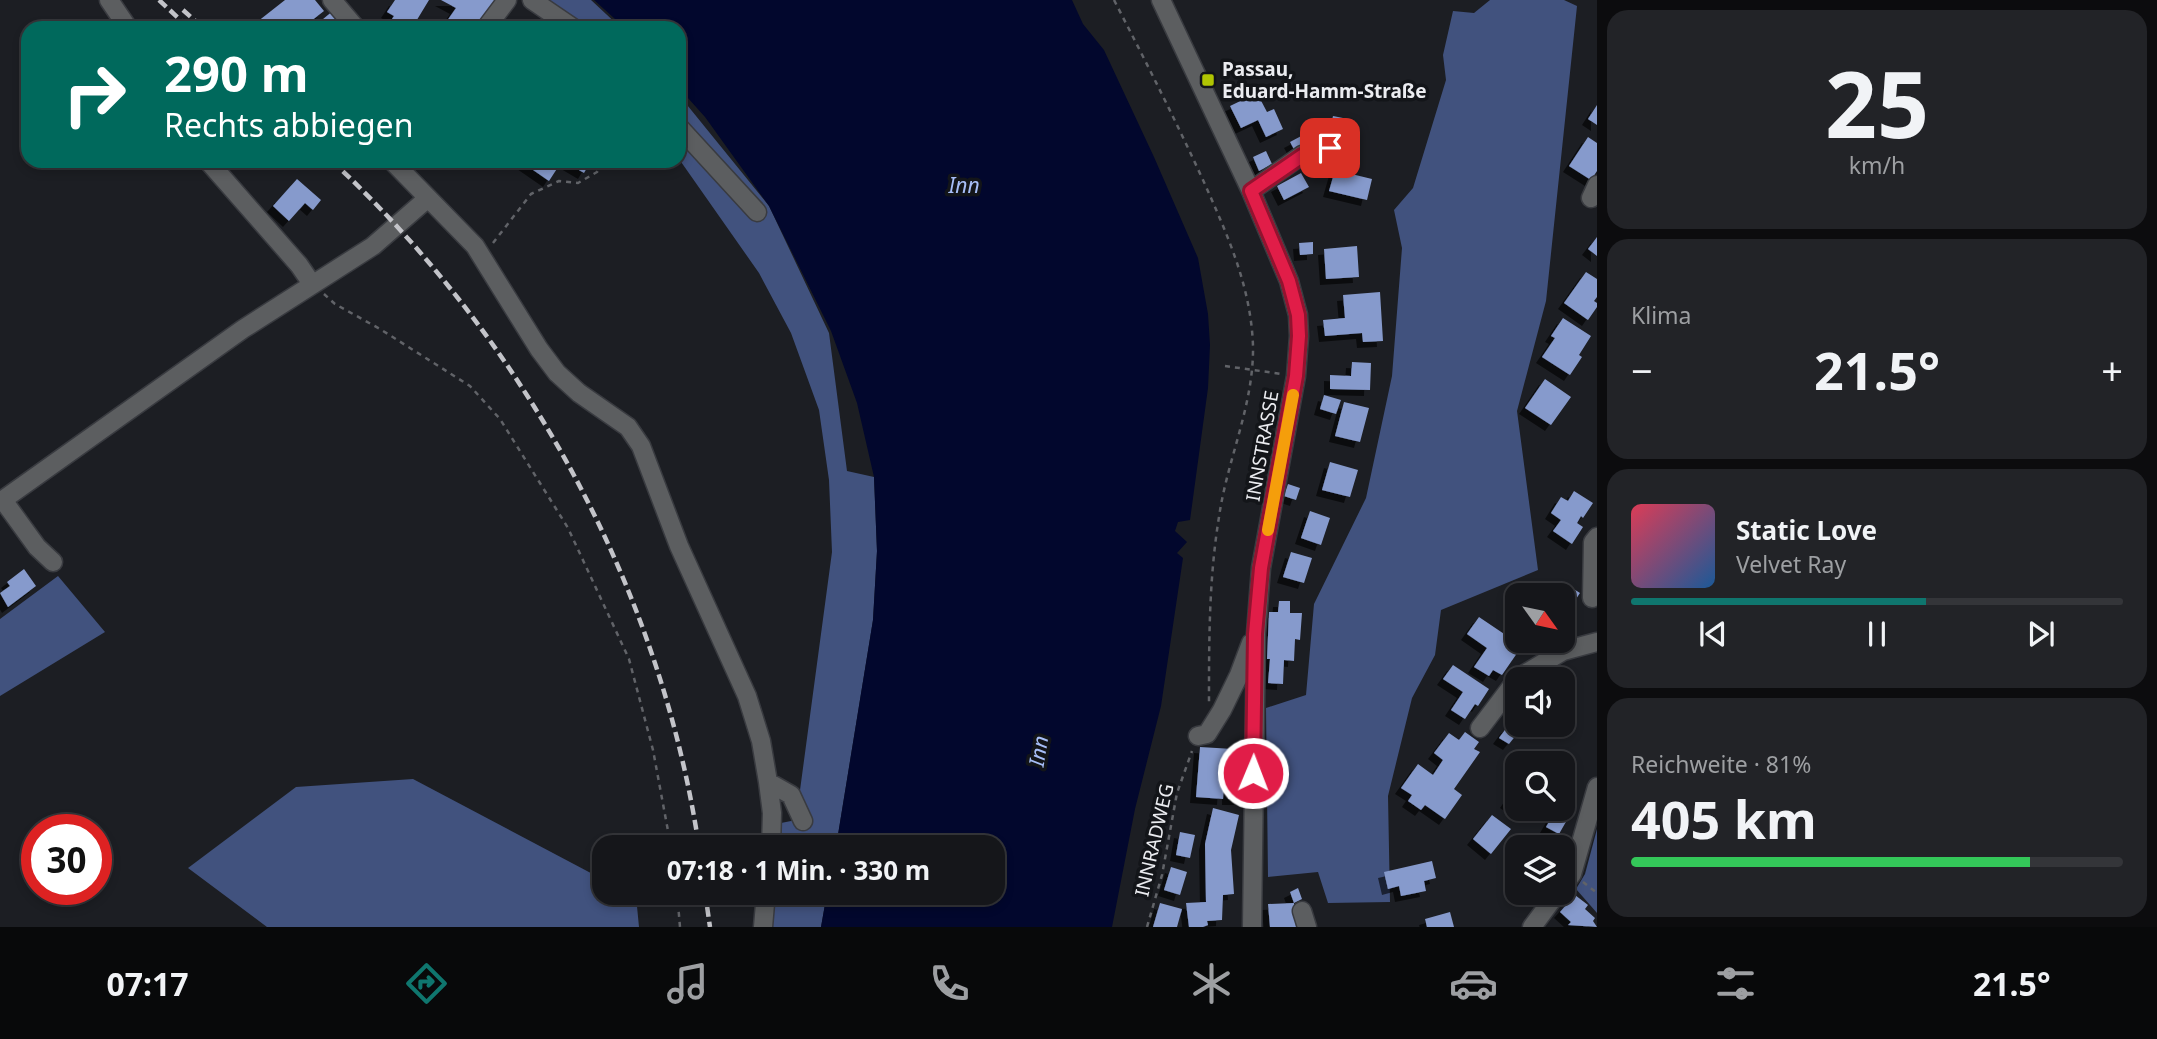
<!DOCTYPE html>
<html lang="de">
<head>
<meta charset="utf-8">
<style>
  :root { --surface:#15161a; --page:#222327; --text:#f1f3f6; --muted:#9d9fa2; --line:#343539; --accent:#0f766e }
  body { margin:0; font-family:"Noto Sans",sans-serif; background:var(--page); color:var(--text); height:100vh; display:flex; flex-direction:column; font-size:26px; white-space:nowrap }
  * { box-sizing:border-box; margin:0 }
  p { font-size:23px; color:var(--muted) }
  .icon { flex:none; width:38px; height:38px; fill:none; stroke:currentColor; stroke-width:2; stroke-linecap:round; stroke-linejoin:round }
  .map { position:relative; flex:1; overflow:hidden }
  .sheet { display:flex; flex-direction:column; gap:10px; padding:10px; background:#0c0c0e; width:560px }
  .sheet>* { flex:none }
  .top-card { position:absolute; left:21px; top:21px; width:665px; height:147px; border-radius:21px; box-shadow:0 4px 10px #0003,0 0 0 2px var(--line); background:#00695c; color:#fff; overflow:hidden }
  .needle { width:46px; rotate:123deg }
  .controls { position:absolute; left:1505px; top:583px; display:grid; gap:14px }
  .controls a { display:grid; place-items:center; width:70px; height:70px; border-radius:14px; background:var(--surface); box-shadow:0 4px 10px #0003,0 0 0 2px var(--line); font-size:35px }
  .speed { position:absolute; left:21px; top:814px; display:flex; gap:14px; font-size:35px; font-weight:700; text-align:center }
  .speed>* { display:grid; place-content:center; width:91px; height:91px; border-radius:50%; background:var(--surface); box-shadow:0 4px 10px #0003,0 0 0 2px var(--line); line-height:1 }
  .speed .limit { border:10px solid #d22; background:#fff; color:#111 }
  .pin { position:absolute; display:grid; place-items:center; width:60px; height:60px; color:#fff; margin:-30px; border-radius:14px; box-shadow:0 4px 10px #0006 }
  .me { position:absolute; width:77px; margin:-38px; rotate:1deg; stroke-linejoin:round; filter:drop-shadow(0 0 5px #0008) }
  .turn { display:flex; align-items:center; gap:24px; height:147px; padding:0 28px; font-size:32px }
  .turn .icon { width:91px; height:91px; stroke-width:2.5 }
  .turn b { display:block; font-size:49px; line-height:60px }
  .big { font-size:52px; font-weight:700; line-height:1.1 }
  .sheet .widget { flex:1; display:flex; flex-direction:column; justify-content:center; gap:10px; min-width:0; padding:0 24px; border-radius:21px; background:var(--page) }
  .sheet .dial { align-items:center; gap:0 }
  .dial b { font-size:91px; line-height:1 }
  .song { display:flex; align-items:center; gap:21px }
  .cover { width:84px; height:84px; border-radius:10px; background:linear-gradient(135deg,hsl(350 70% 55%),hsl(210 70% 35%)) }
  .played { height:7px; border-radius:4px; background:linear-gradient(90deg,var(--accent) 60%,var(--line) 60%) }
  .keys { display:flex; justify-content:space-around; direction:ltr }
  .heat { display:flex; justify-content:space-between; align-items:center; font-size:38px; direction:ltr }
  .charge { height:10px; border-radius:5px; background:linear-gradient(90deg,#34c759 81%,var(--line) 0) }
  .trip { position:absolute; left:592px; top:835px; width:413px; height:70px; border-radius:21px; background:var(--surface); box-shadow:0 4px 10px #0003,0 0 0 2px var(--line); font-weight:700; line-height:70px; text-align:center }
  .tabs { display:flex; height:112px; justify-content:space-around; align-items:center; background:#08090a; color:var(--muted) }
  .tabs .icon { width:49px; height:49px }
  .tabs .current { color:var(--accent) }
  .tabs b { font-size:32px; color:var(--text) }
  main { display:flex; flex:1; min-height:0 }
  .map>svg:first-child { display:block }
  .forest { fill:#41527e }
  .water { fill:#02072d }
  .building { fill:#869acc; filter:url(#shadow) }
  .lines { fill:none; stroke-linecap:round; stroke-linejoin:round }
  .minor-casing { stroke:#393b40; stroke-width:21 }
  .path { stroke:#616368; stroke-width:2.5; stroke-dasharray:5 5; stroke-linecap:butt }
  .minor { stroke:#5c5e60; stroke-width:18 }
  .rail { stroke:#c3c4c9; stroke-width:4.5; stroke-dasharray:10 5; stroke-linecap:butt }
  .route-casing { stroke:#92132f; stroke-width:18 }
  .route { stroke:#e11d48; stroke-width:12 }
  .slow { stroke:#f59e0b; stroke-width:12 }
  .poi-dot { fill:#b0c502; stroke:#131519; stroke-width:2.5 }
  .labels { text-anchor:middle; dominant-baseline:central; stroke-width:7; stroke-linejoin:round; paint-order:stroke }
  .poi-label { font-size:19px; font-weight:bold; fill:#ebecf0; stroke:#131519; text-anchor:start }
  .street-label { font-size:19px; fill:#ebecf0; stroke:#131519 }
  .water-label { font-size:21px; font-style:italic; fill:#a7bef7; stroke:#131519 }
</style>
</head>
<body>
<main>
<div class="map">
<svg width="1597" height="927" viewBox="0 0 1597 927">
  <defs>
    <filter id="shadow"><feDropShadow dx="-6" dy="6" stdDeviation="0" flood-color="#0009"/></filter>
  </defs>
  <rect width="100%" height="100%" fill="#1c1e23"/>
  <!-- forest -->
  <path class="forest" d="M544 0H591L621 28H583Z
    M1490 0H1564L1577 6 1546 301 1517 411 1538 570 1441 610 1435 655 1412 698 1388 796 1390 902 1328 903 1318 872 1268 877 1266 708 1306 695 1314 604 1366 498 1392 376 1402 248 1394 210 1413 188 1446 80 1443 55 1453 11 1474 13Z
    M679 95 769 206 829 333 847 471 874 477 877 551 873 620 836 847H774L776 824 796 820 832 552 829 480 819 410 791 333 759 273 679 159Z
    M58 576 105 632 0 696V619Z
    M413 779 604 880V892L628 893 636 896 639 927H267L188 868 296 787Z
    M1597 829V913L1576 889 1585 874Z
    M769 893H827L821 927H765Z"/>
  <!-- water -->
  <path class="water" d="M594 0H1072L1083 24 1104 50 1154 157 1198 258 1208 314 1210 345 1208 388 1190 520 1178 522 1175 531 1187 542 1177 553 1183 558 1161 706 1135 809 1112 927H821L827 893 992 892V847H836L873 620 877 551 874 477 857 403 831 331 769 206 705 117 679 88V28H625Z"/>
  <!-- building -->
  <path class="building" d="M285 0H315L324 11 302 28H254L258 24 257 22Z
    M395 0H429L412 28H400L390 22 394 16 387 12Z
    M441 0H499L485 28H442L456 8Z
    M334 10 347 28H320L317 24Z
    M1257 93 1267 112 1274 109 1283 129 1266 137 1258 120 1241 128 1230 106Z
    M1597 105V125L1588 119Z
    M1333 116 1353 120 1347 146 1327 141Z
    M1305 134 1310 143 1295 151 1290 142Z
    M1588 137 1597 143V171L1591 180 1569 166Z
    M1266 151 1272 164 1259 171 1253 157Z
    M524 161H562L549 181 523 163Z
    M569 161H591L584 173 567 163Z
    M1335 170 1372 179 1367 200 1329 191Z
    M1301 173 1309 187 1284 200 1277 186Z
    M297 179 321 200 313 210 305 203 289 221 273 206Z
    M1597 237V256L1588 249Z
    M1313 242V254L1300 255 1299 243Z
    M1357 246 1359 277 1326 279 1324 249Z
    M1586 272 1597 279V297L1594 301 1597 303V307L1588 320 1564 303Z
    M1380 292 1383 341 1363 342 1362 333 1325 336 1323 320 1345 318 1343 295Z
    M1563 318 1591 336 1579 355 1582 357 1570 375 1542 357 1555 338 1551 336Z
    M1352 362 1371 363 1370 390 1330 389V375L1351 376Z
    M1545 379 1571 397 1551 425 1525 408Z
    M1324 395 1341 400 1336 414 1320 409Z
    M1344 402 1369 408 1360 442 1335 436Z
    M1330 462 1358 470 1350 497 1322 490Z
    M1288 484 1300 488 1296 500 1284 496Z
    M1574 491 1593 503 1583 518 1581 516 1577 523 1583 527 1572 544 1553 531 1561 520 1551 513 1561 497 1568 501Z
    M1310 511 1330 518 1321 545 1301 538Z
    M1291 552 1312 558 1304 583 1283 577Z
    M24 569 36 586 8 607 0 593 10 586 7 582Z
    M1561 581 1580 593 1570 608 1568 606 1563 613 1570 617 1563 628V595H1543L1548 587 1554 591Z
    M1279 601H1290V613H1302L1300 640 1295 639 1294 661 1284 660 1283 684 1268 683 1270 659H1267L1269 612H1278Z
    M1479 617 1522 646 1502 675 1493 670 1489 676 1474 667 1487 648 1467 634Z
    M1453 665 1489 689 1478 706 1475 704 1465 719 1451 710 1463 692 1443 679Z
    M1507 727 1517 734 1509 744 1499 738Z
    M1465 732 1479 742 1474 749 1480 752 1454 789 1462 795 1445 819 1425 805 1421 810 1408 801 1412 795 1401 788 1418 764 1433 775 1443 760 1434 753 1449 733 1459 740Z
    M1200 747 1233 749 1234 771H1225L1223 799 1196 797Z
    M1228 781H1240V799H1228Z
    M1517 786V808H1522L1520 812 1506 802Z
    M1563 799 1575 806 1559 834 1546 827 1557 808H1563Z
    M1213 808 1239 815 1231 850 1234 894 1223 895 1222 920 1207 921 1208 925 1203 927H1189L1186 903 1206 902 1205 844Z
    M1492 815 1511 829 1491 854 1473 839Z
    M1180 832 1195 835 1190 858 1176 855Z
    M1432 861 1436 878 1424 881 1426 891 1401 896 1399 886 1388 889 1384 872Z
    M1171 867 1187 872 1180 895 1164 890Z
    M1298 888 1302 899 1294 903 1290 892Z
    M1575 895 1588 905 1585 909 1595 918 1593 921 1597 927 1568 925 1571 922 1560 912Z
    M1160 903 1182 909 1177 927H1153Z
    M1294 903 1296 927H1270L1268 904Z
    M1450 912 1454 927H1427L1425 919Z"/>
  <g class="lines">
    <defs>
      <path id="minor" d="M109 0 128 28
        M332 0 356 28
        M532 0 573 28
        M1161 0 1251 191 1289 281 1298 315 1299 336 1296 376 1261 568 1256 633 1252 927
        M486 28 507 0
        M679 127 757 212
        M208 161 299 265 312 284
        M392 161 475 246 539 349 557 373 579 393 628 427 641 446 679 546 747 696 761 741 768 782 772 813 771 847
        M1251 191 1302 155 1330 148
        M1591 198 1597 185
        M3 500 37 547 53 562
        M0 502 243 329 373 246 428 198
        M1592 598 1593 542 1597 537
        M1480 728 1518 678 1563 651 1597 642
        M1198 736 1207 734 1222 710 1239 675 1251 643
        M768 782 791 795 803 821
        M1563 886 1572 874 1597 787
        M1302 911 1307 927
        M763 927 766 892
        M1532 927 1558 892"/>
    </defs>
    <!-- minor casing -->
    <use href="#minor" class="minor-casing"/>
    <!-- path -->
    <path class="path" d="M1114 0C1145 60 1175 119 1203 180 1227 234 1251 286 1253 346 1254 405 1227 460 1219 517 1209 578 1209 640 1209 702
      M493 243 531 194 559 181 578 183 597 172 604 161
      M324 294 335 304 380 329 470 386 500 419 568 528 629 659 653 750 671 847
      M1225 366 1282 374
      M1583 882 1597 893
      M677 892 680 927
      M1147 927 1162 875 1177 793 1192 751"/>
    <!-- minor -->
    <use href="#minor" class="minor"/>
    <!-- rail -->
    <path class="rail" d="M159 0 189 28
      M183 10 203 28
      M332 161C524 340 660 586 699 847
      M705 892 710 927"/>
  </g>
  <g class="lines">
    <defs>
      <path id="route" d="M1253 773 1255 634 1261 568 1296 376 1299 336 1298 315 1289 281 1251 191 1302 156 1330 148"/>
    </defs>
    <!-- route casing -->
    <use href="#route" class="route-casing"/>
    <!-- route -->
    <use href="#route" class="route"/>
    <!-- slow -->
    <path class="slow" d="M1268 530 1293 395"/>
  </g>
  <!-- markers -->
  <rect class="poi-dot" x="1201" y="73" width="14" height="14" rx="3.5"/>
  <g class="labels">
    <!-- poi labels -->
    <g class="poi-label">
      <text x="1222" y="69">Passau,<tspan x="1222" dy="22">Eduard-Hamm-Straße</tspan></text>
    </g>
    <!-- street labels -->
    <g class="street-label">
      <text transform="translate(1262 446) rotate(-80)">INNSTRASSE</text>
      <text transform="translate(1154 840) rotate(-77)">INNRADWEG</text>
    </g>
    <!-- water labels -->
    <g class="water-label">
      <text x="964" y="185">Inn</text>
      <text transform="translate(1038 751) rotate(-81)">Inn</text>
    </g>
  </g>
</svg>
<div class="controls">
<a><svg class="needle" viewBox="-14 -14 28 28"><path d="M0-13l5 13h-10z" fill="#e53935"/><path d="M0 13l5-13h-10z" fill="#9d9fa2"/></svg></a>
<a><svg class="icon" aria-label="sound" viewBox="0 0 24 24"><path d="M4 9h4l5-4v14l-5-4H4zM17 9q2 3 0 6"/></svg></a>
<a><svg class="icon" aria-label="search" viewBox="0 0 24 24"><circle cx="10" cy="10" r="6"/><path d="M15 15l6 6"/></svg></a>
<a><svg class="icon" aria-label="layers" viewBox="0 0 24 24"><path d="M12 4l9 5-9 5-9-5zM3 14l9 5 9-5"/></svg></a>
</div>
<div class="speed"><div class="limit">30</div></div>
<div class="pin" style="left:1330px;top:148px;background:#d93025"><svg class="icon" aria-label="arrive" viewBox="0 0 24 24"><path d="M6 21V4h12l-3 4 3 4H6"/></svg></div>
<svg class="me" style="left:1253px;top:773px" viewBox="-20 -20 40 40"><circle r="17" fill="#e11d48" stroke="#fff" stroke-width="3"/><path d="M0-11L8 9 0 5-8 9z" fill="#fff"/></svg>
<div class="trip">07:18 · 1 Min. · 330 m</div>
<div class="top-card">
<div class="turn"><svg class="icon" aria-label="right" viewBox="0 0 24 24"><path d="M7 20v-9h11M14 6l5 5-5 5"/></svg><div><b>290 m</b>Rechts abbiegen</div></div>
</div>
</div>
<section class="sheet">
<div class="widget dial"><b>25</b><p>km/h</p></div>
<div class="widget"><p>Klima</p>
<div class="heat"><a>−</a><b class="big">21.5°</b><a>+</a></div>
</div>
<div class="widget">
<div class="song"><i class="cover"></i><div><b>Static Love</b><p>Velvet Ray</p></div></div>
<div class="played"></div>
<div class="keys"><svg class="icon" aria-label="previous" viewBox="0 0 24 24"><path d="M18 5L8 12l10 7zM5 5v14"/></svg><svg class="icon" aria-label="pause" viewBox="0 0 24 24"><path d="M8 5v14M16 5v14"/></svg><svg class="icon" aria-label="next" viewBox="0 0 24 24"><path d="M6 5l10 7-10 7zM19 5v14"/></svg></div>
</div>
<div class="widget"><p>Reichweite · 81%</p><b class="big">405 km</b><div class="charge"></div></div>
</section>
</main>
<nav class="tabs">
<b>07:17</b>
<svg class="icon current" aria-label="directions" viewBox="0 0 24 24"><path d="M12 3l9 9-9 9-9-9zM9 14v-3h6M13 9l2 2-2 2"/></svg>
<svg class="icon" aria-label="music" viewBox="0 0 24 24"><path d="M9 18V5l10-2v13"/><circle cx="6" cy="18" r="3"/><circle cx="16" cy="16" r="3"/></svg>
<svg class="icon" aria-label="phone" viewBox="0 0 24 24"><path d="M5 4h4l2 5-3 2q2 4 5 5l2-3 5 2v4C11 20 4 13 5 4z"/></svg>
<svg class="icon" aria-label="climate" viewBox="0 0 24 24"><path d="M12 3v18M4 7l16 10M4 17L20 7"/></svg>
<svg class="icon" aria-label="car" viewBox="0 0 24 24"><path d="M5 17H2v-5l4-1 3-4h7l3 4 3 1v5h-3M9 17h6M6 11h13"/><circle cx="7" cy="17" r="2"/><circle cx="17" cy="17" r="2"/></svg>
<svg class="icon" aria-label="filters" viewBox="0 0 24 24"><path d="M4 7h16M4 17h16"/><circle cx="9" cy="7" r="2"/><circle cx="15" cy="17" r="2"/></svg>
<b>21.5°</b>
</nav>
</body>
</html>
